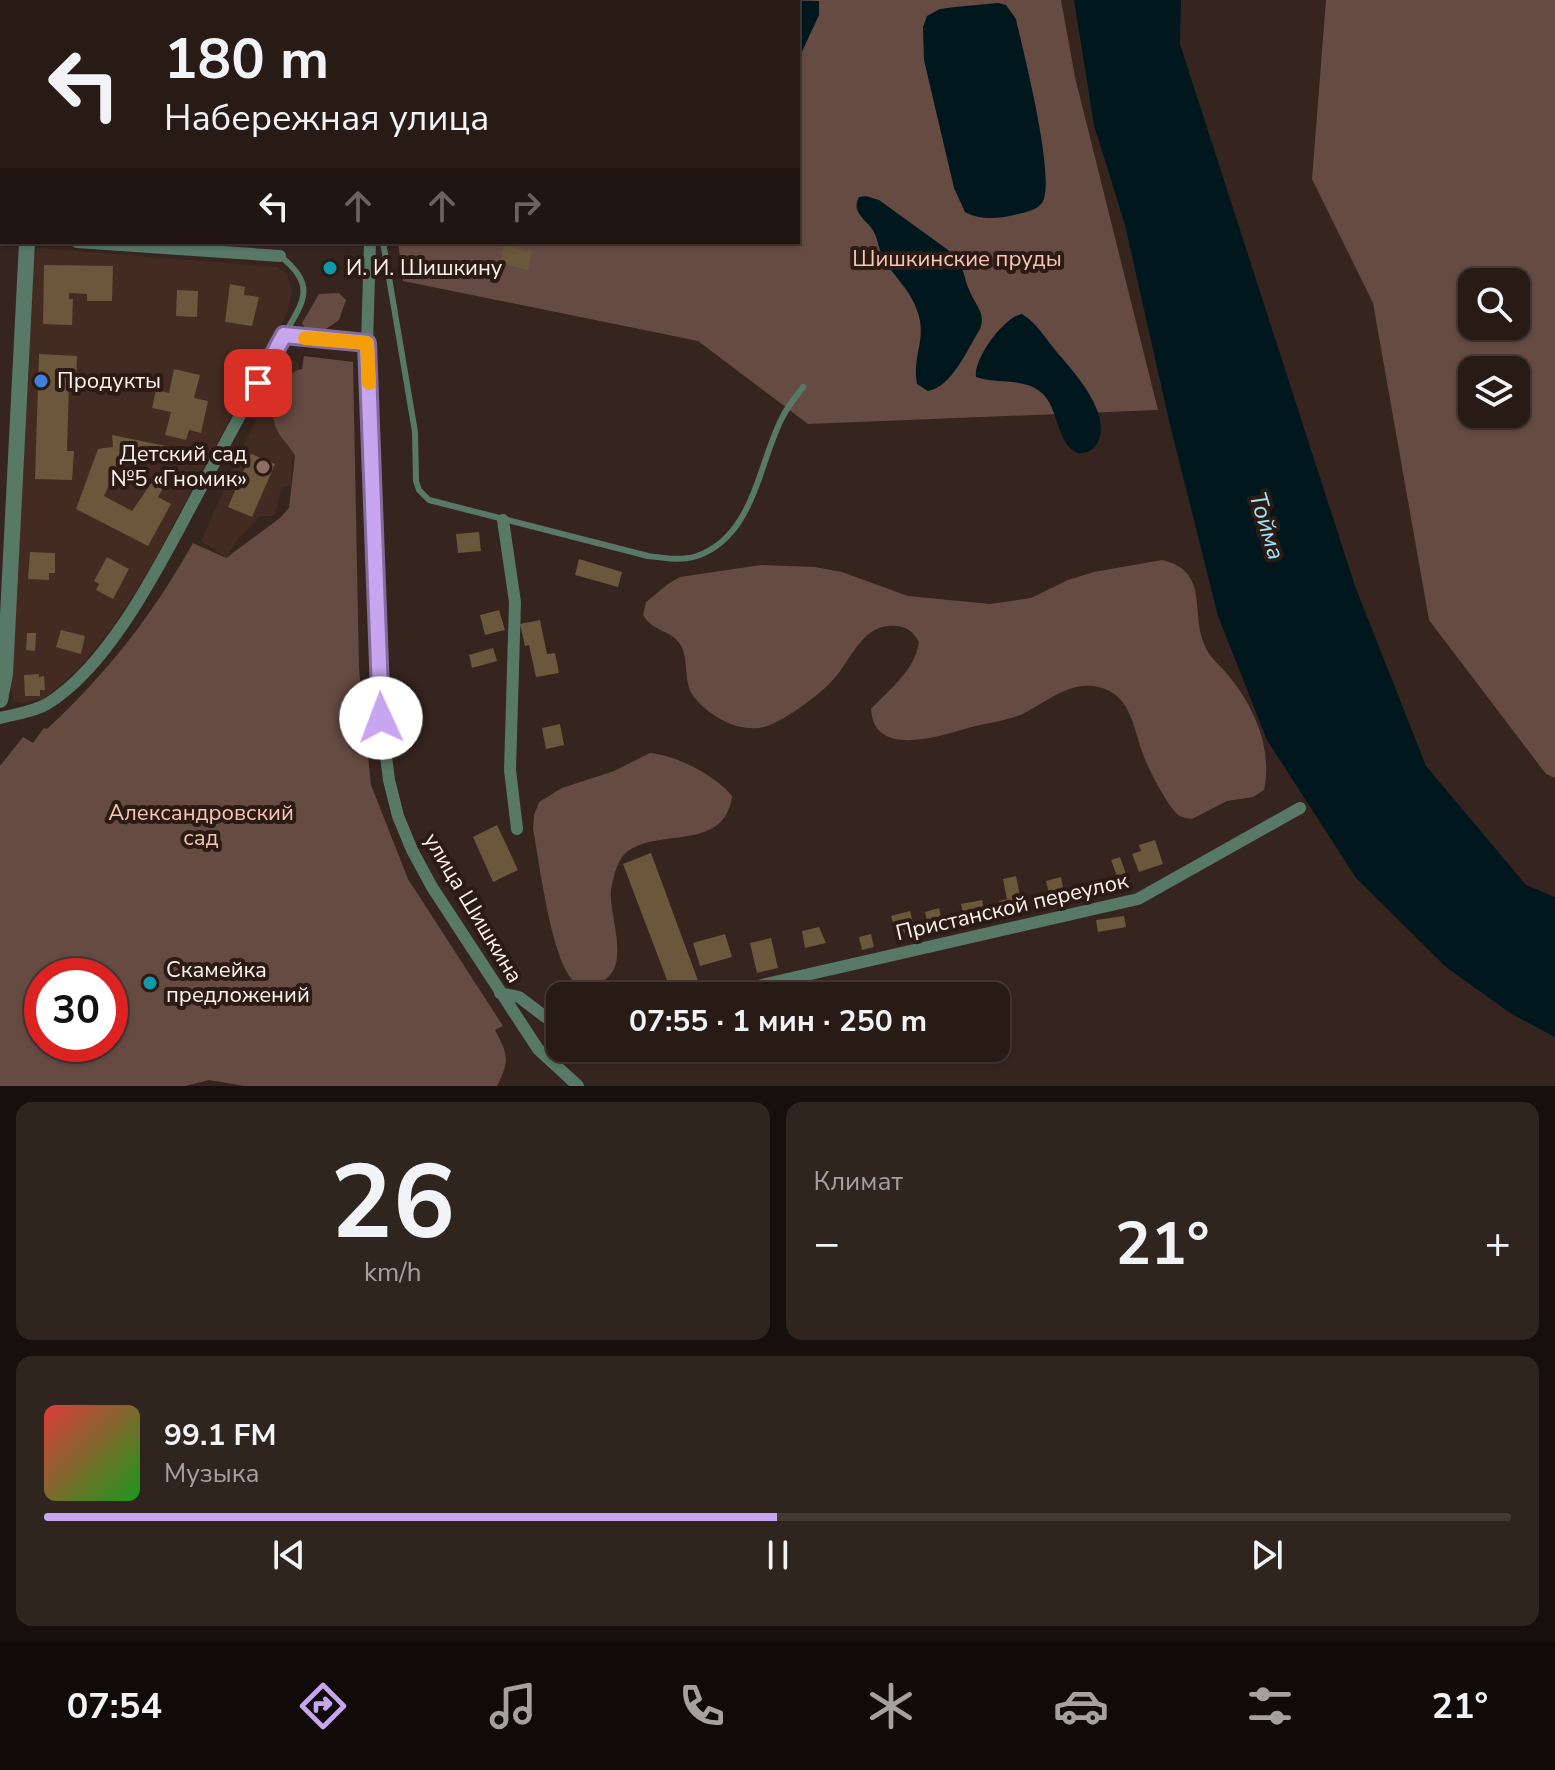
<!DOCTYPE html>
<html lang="ru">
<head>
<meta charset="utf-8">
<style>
  :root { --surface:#281b16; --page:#30241f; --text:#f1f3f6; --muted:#a5a1a1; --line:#443935; --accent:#c8a6ef }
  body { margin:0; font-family:"Nunito Sans",sans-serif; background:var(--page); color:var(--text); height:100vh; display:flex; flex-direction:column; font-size:30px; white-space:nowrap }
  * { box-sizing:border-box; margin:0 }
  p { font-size:26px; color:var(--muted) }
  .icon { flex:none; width:44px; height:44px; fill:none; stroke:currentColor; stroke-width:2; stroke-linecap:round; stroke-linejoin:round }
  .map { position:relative; height:1086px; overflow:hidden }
  .side { display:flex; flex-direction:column; gap:16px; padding:16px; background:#160f0c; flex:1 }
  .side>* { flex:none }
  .banner { position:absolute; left:0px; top:0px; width:800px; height:244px; box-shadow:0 2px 6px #0004,0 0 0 2px var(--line); background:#281b16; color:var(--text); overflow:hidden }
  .controls { position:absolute; left:1458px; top:268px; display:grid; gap:16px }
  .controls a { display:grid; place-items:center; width:72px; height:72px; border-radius:16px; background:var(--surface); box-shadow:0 2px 6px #0004,0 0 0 2px var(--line); font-size:40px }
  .speed { position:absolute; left:24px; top:958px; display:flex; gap:16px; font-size:40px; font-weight:700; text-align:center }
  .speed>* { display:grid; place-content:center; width:104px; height:104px; border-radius:50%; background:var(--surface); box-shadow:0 2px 6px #0004,0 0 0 2px var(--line); line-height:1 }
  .speed .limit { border:12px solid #d22; background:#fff; color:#111 }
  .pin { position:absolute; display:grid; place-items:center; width:68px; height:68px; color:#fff; margin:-34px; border-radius:16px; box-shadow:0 4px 12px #0006 }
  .me { position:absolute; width:88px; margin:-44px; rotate:358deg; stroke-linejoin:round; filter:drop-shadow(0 0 6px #0008) }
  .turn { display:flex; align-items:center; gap:28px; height:168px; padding:0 32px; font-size:36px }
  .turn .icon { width:104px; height:104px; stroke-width:2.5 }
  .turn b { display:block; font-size:56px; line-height:68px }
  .lanes { display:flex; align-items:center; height:76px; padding:0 32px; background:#0003; justify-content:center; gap:40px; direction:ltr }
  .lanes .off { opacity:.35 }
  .big { font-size:60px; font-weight:700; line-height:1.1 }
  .side .widget { flex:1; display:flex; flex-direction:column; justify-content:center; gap:12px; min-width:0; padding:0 28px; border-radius:16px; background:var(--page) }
  .side .dial { align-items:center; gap:0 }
  .dial b { font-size:104px; line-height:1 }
  .song { display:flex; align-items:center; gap:24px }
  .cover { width:96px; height:96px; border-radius:12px; background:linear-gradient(135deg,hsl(0 70% 55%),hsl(120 70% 35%)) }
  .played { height:8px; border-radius:4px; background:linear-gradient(90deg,var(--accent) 50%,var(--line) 50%) }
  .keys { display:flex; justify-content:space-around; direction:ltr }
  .heat { display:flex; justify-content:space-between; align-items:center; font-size:44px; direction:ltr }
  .side .tiles { flex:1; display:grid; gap:16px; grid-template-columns:1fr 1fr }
  .widget:last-child { grid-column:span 2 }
  .trip { position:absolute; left:546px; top:982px; width:464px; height:80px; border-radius:16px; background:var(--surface); box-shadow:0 2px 6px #0004,0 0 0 2px var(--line); font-weight:700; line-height:80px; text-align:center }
  .dock { display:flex; height:128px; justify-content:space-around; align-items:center; background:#100b09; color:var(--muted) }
  .dock .icon { width:56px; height:56px }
  .dock .current { color:var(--accent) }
  .dock b { font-size:36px; color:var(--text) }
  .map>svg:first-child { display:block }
  .built { fill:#432b22 }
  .green { fill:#654b42; fill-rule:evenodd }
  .water { fill:#00171e }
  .building { fill:#6a573c }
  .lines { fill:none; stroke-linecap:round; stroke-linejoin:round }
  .service { stroke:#587965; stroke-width:6 }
  .minor { stroke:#587965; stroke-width:12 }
  .tertiary { stroke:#587965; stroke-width:16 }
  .route-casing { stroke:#826c9b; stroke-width:20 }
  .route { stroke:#c8a6ef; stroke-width:14 }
  .slow { stroke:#f59e0b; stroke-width:14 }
  .culture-dot { fill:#0f9aa8; stroke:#2c1b14; stroke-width:3 }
  .shop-dot { fill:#3f7fe0; stroke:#2c1b14; stroke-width:3 }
  .education-dot { fill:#8d6e63; stroke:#2c1b14; stroke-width:3 }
  .labels { text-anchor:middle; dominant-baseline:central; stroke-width:8; stroke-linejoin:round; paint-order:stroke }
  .park-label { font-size:22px; fill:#f8c6b4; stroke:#2c1b14 }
  .poi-label { font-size:22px; fill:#fef2ed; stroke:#2c1b14; text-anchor:start }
  .street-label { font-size:22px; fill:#fef2ed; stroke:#2c1b14 }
  .water-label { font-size:24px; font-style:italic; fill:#9de6fb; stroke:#2c1b14 }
</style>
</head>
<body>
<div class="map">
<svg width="1555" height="1086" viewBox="0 0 1555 1086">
  <rect width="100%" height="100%" fill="#36241e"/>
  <!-- built -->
  <path class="built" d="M50 0H433V2Z
    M38 248 277 267 287 274 292 292 288 310 148 572 113 626 78 670 43 699 23 703 14 701 11 689 35 252Z
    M284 356 299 363 291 485 281 489 276 513 271 516H260L236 542 226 558 201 541Z"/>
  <!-- green -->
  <path class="green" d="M528 0H1061L1075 77 1158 410 808 424 698 341 403 281 398 242H798V2H526Z
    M1326 0H1555V778L1546 774 1429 620 1373 303 1312 179ZM1516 282V326H1472V282ZM1472 370H1516V414H1472Z
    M339 293 346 300 339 320 320 333 307 331 302 323 319 294Z
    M304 356 353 362 359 669 371 785 408 879 503 1026 495 1030C508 1054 510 1061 497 1086H245L209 1080 185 1086H0V766L23 737 33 743 44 728 47 729C109 671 151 617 193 543L226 558 280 518 289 508 295 456C290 446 282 440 277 430 266 406 276 375 302 369ZM110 976V1044H42V976Z
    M1162 560C1210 571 1190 612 1205 646 1209 657 1221 666 1228 675 1254 706 1273 749 1264 790L1253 797 1227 801 1192 819C1188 818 1184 818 1180 816 1170 811 1147 767 1143 754 1132 725 1131 691 1093 686 1065 683 1043 705 1020 715 1005 721 988 723 972 727 942 735 874 760 871 709 890 689 915 670 919 642 913 632 908 627 896 626 861 622 851 663 830 683 818 696 781 723 764 727 738 733 709 716 694 697 682 681 690 660 680 644 669 628 655 634 643 615L646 602 668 584 680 577 761 565 815 567 842 572 908 596 990 604 1031 598 1068 580 1094 572Z
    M650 753C675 755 717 776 732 796 725 855 650 825 623 856 616 864 613 879 611 890 608 916 635 972 596 984 591 986 584 986 578 984 552 972 539 858 533 829L534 815 539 802 562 788 614 771Z"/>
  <!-- water -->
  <path class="water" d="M772 0 819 1V15L798 60V2H771Z
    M1074 0H1181L1180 44 1355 586 1426 766 1526 885 1555 897V1037L1510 1013 1446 967 1356 878 1267 740 1218 616 1170 425 1125 225 1094 125Z
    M998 3 1006 5 1016 19C1023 51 1057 180 1042 203 1036 211 1022 213 1014 215 998 219 979 220 965 212L954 188 924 60 923 27 927 16 940 9 955 7Z
    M866 196 879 200 955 255C964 267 964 279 970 292 976 306 986 313 980 329 968 348 952 387 928 391L917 384C911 350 932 337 912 299 904 284 891 272 883 258 879 250 878 241 875 234 869 220 850 214 859 197Z
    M1022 314C1037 323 1045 338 1056 351 1073 371 1112 413 1098 442 1093 451 1086 454 1077 453 1054 441 1060 404 1038 390 1020 378 996 384 976 377 973 359 1005 316 1022 314Z"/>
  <!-- building -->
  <path class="building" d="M504 245 532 252 528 270 500 263Z
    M44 265 113 266 112 301H87V294L69 293V299H73L72 325 43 324Z
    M230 284 245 287 244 295 259 297 252 326 225 322Z
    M177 290 198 291 197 317 176 316Z
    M39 354 77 356 76 384H69L67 451H74L72 480 35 479Z
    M174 369 200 375 194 398 208 401 201 433 189 430 186 440 165 435 171 412 152 408 156 390 169 393Z
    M112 435 176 448 174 465 122 457 104 496 132 511 152 482 163 488 158 497 171 504 148 546 76 509 98 449 113 447Z
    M251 454 275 464 252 517 228 507Z
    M479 532 481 551 458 553 456 534Z
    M30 552 55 553V573H49V580L28 579Z
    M107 557 129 569 113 599 96 590 99 584 94 581Z
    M579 559 622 572 618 587 575 575Z
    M499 610 505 630 485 635 480 615Z
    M540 620 547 654 555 653 559 673 536 677 529 645 525 646 520 624Z
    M61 630 85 636 81 654 56 647Z
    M27 633H36L35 651 26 650Z
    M493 648 497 661 472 668 469 655Z
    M39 674V677L44 676 45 690H40V696H25L24 675Z
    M560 724 564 745 546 749 542 728Z
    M497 825 518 870 493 882 473 837Z
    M1155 840 1163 864 1139 872 1132 854 1141 851 1139 845Z
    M651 853 700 986 673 996 623 864Z
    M1120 857 1130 885 1113 891 1109 879 1117 876 1111 860Z
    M1016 876 1023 910 1002 915 999 901 1007 899 1003 879Z
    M1061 877 1066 903 1052 906 1046 881Z
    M1102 882 1105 895 1084 901 1081 888Z
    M982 900 985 914 979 916 981 923 966 926 961 904Z
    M939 908 944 930 930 934 925 912Z
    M910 911 915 930 897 935 891 916Z
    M1124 916 1126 927 1098 932 1096 920Z
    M819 927 826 943 805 948 802 931Z
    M725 934 732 957 700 966 693 943Z
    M871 934 874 947 862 950 859 937Z
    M771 938 778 968 757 973 750 943Z
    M840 981 844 996H815L813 987Z"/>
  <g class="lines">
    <!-- service -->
    <path class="service" d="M383 242 415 432 416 481 419 490 429 500 648 556C664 558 681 561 697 556 754 536 758 465 782 418 787 407 796 397 803 387
      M280 256C317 285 304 301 284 335"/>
    <!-- minor -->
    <path class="minor" d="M444 2V0
      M0 237H2
      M77 242 280 256
      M367 343 381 718 389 780 398 816 412 850 432 887 538 1049 578 1086
      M503 520 515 602 510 770 517 829
      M0 718C16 714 33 712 47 704 111 665 161 562 196 497 225 443 254 389 284 335L367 343 370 242
      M500 993 519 997 560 1028
      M714 996 1138 899 1300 808"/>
    <!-- tertiary -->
    <path class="tertiary" d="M31 2V0
      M0 700 5 674 27 242"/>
  </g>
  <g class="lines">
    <defs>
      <path id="route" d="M258 383 284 335 367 343 381 718"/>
    </defs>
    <!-- route casing -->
    <use href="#route" class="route-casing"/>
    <!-- route -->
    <use href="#route" class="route"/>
    <!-- slow -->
    <path class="slow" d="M305 338 367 343 369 383"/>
  </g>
  <!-- markers -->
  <g class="culture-dot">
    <circle cx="330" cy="268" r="8"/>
    <circle cx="150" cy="983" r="8"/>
  </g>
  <circle class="shop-dot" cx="41" cy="381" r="8"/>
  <circle class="education-dot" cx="263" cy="467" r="8"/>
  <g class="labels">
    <!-- park labels -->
    <g class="park-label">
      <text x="957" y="259">Шишкинские пруды</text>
      <text x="201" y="813">Александровский<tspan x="201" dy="25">сад</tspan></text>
    </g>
    <!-- poi labels -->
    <g class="poi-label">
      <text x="346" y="268">И. И. Шишкину</text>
      <text x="57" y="381">Продукты</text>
      <text x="247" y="454" text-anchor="end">Детский сад<tspan x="247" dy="25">№5 «Гномик»</tspan></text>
      <text x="166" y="970">Скамейка<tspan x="166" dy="25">предложений</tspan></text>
    </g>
    <!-- street labels -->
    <g class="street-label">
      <text transform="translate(1012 907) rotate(-13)">Пристанской переулок</text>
      <text transform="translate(473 908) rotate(59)">улица Шишкина</text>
    </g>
    <!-- water labels -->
    <g class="water-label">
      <text transform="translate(1267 526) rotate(73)">Тойма</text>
    </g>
  </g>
</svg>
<div class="controls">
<a><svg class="icon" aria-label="search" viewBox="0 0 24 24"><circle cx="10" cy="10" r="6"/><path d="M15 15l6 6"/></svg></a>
<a><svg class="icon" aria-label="layers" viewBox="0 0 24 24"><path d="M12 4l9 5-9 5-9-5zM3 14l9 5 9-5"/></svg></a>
</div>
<div class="speed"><div class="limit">30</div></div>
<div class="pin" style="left:258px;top:383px;background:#d93025"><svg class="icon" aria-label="arrive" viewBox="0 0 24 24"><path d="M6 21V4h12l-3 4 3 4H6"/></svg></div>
<svg class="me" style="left:381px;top:718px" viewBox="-20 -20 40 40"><circle r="19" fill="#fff"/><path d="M0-13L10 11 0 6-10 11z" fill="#c8a6ef"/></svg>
<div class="trip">07:55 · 1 мин · 250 m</div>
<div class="banner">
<div class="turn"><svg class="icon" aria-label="left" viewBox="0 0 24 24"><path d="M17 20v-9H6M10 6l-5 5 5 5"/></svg><div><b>180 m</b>Набережная улица</div></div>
<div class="lanes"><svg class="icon" aria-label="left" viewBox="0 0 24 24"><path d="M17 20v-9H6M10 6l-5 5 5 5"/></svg><svg class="icon off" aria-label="ahead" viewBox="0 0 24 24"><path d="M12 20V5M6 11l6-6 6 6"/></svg><svg class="icon off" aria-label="ahead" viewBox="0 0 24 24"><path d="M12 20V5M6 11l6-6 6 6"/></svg><svg class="icon off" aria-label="right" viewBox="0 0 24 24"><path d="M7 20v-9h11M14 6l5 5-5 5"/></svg></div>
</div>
</div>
<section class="side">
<div class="tiles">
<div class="widget dial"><b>26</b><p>km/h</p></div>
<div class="widget"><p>Климат</p>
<div class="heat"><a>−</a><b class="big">21°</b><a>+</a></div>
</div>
<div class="widget">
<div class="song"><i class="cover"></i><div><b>99.1 FM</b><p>Музыка</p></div></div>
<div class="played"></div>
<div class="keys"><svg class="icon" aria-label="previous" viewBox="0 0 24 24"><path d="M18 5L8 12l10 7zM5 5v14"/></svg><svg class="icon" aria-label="pause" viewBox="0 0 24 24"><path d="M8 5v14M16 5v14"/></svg><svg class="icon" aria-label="next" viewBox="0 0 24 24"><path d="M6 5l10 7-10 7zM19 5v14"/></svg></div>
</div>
</div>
</section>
<nav class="dock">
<b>07:54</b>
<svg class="icon current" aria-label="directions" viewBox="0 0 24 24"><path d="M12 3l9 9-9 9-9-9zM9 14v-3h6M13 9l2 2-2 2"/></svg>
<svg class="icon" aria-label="music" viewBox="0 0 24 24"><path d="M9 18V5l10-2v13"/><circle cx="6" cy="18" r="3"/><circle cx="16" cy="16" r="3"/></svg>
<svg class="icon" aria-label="phone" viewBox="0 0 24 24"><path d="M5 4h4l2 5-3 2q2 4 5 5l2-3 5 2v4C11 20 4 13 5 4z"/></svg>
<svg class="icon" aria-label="climate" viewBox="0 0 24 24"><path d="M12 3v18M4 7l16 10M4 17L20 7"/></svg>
<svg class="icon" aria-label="car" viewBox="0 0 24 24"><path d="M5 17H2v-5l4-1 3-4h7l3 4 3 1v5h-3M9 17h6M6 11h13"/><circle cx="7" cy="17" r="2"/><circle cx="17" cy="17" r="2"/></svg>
<svg class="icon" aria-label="filters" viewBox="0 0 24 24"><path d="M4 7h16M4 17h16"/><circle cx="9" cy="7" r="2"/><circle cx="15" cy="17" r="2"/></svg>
<b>21°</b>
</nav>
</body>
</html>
